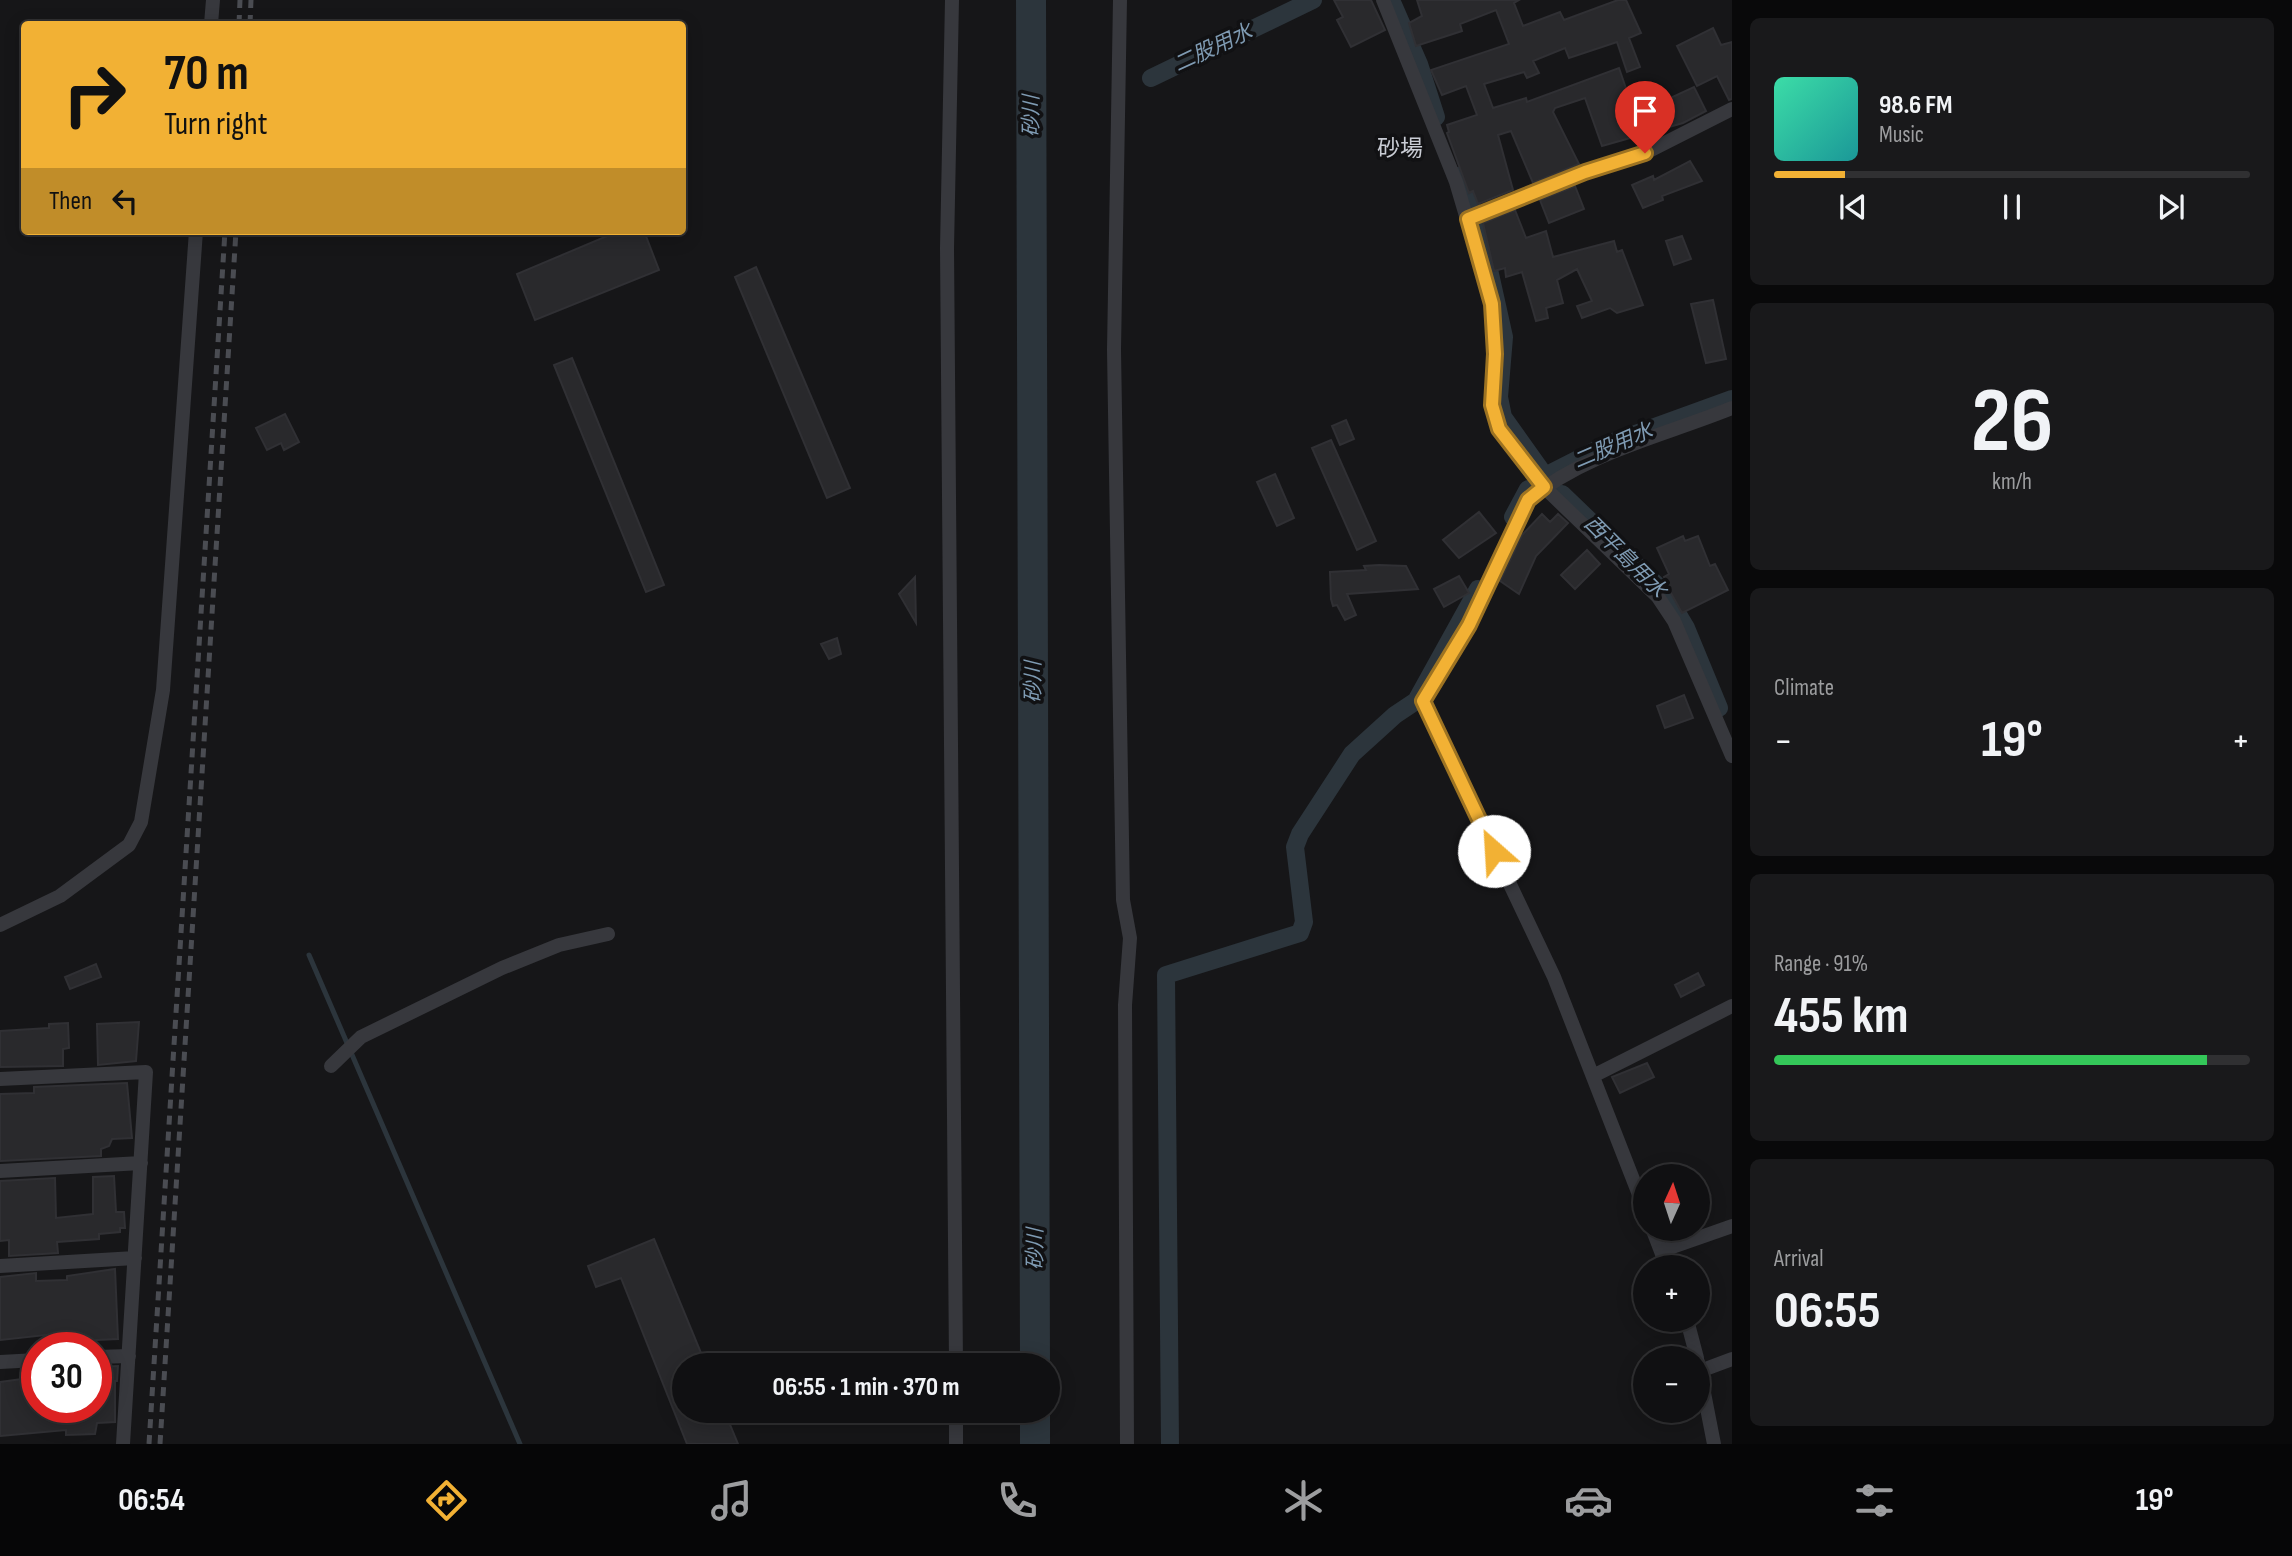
<!DOCTYPE html>
<html lang="en">
<head>
<meta charset="utf-8">
<style>
  :root { --surface:#101012; --page:#19191b; --text:#f1f3f6; --muted:#9c9d9f; --line:#303032; --accent:#f2b134 }
  body { margin:0; font-family:"Sofia Sans Condensed","Noto Sans JP",sans-serif; background:var(--page); color:var(--text); height:100vh; display:flex; flex-direction:column; font-size:26px; white-space:nowrap }
  * { box-sizing:border-box; margin:0 }
  p { font-size:23px; color:var(--muted) }
  .icon { flex:none; width:38px; height:38px; fill:none; stroke:currentColor; stroke-width:2; stroke-linecap:round; stroke-linejoin:round }
  .map { position:relative; flex:1; overflow:hidden }
  .side { display:flex; flex-direction:column; gap:18px; padding:18px; background:#09090a; width:560px }
  .side>* { flex:none }
  .banner { position:absolute; left:21px; top:21px; width:665px; height:214px; border-radius:7px; box-shadow:0 4px 18px #0003,0 0 0 2px var(--line); background:#f2b134; color:#111; overflow:hidden }
  .needle { width:46px; rotate:3deg }
  .buttons { position:absolute; left:1633px; top:1164px; display:grid; gap:14px }
  .buttons a { display:grid; place-items:center; width:77px; height:77px; border-radius:50%; background:var(--surface); box-shadow:0 4px 18px #0003,0 0 0 2px var(--line); font-size:35px }
  .speed { position:absolute; left:21px; top:1332px; display:flex; gap:14px; font-size:35px; font-weight:700; text-align:center }
  .speed>* { display:grid; place-content:center; width:91px; height:91px; border-radius:50%; background:var(--surface); box-shadow:0 4px 18px #0003,0 0 0 2px var(--line); line-height:1 }
  .speed .limit { border:10px solid #d22; background:#fff; color:#111 }
  .pin { position:absolute; display:grid; place-items:center; width:60px; height:60px; color:#fff; margin:-72px -30px; border-radius:50% 50% 50% 0; rotate:-45deg; box-shadow:0 0 7px #0007 }
  .pin .icon { rotate:45deg }
  .me { position:absolute; width:77px; margin:-38px; rotate:334deg; stroke-linejoin:round; filter:drop-shadow(0 0 5px #0008) }
  .turn { display:flex; align-items:center; gap:24px; height:147px; padding:0 28px; font-size:32px }
  .turn .icon { width:91px; height:91px; stroke-width:2.5 }
  .turn b { display:block; font-size:49px; line-height:60px }
  .then { display:flex; align-items:center; height:66px; padding:0 28px; background:#0003; gap:14px; font-size:26px }
  .big { font-size:52px; font-weight:700; line-height:1.1 }
  .side .widget { flex:1; display:flex; flex-direction:column; justify-content:center; gap:10px; min-width:0; padding:0 24px; border-radius:10px; background:var(--page) }
  .side .dial { align-items:center; gap:0 }
  .dial b { font-size:91px; line-height:1 }
  .song { display:flex; align-items:center; gap:21px }
  .cover { width:84px; height:84px; border-radius:10px; background:linear-gradient(135deg,hsl(160 70% 55%),hsl(180 70% 35%)) }
  .played { height:7px; border-radius:4px; background:linear-gradient(90deg,var(--accent) 15%,var(--line) 15%) }
  .keys { display:flex; justify-content:space-around; direction:ltr }
  .heat { display:flex; justify-content:space-between; align-items:center; font-size:38px; direction:ltr }
  .charge { height:10px; border-radius:5px; background:linear-gradient(90deg,#34c759 91%,var(--line) 0) }
  .trip { position:absolute; left:672px; top:1353px; width:388px; height:70px; border-radius:35px; background:var(--surface); box-shadow:0 4px 18px #0003,0 0 0 2px var(--line); font-weight:700; line-height:70px; text-align:center }
  .menu { display:flex; height:112px; justify-content:space-around; align-items:center; background:#060607; color:var(--muted) }
  .menu .icon { width:49px; height:49px }
  .menu .on { color:var(--accent) }
  .menu b { font-size:32px; color:var(--text) }
  main { display:flex; flex:1; min-height:0 }
  .map>svg:first-child { display:block }
  .lines { fill:none; stroke-linecap:round; stroke-linejoin:round }
  .stream { stroke:#2c353c; stroke-width:5 }
  .canal { stroke:#2c353c; stroke-width:18 }
  .river { stroke:#2c353c; stroke-width:30 }
  .building { fill:#29292c; stroke:#303034; stroke-width:2 }
  .street { stroke:#37383d; stroke-width:14 }
  .rail { stroke:#4a4c52; stroke-width:5; stroke-dasharray:9 7; stroke-linecap:butt }
  .route-casing { stroke:#9d7322; stroke-width:18 }
  .route { stroke:#f2b134; stroke-width:12 }
  .labels { text-anchor:middle; dominant-baseline:central; stroke-width:7; stroke-linejoin:round; paint-order:stroke }
  .water-label { font-size:21px; font-style:italic; fill:#7f9bb3; stroke:#111113 }
  .quarter-label { font-size:23px; fill:#c9ccd4; stroke:#111113 }
</style>
</head>
<body>
<main>
<div class="map">
<svg width="1732" height="1444" viewBox="0 0 1732 1444">
  <rect width="100%" height="100%" fill="#161618"/>
  <g class="lines">
    <!-- stream -->
    <path class="stream" d="M309 955 520 1444"/>
    <!-- canal -->
    <path class="canal" d="M1391 0 1419 64 1436 117
      M1151 78 1313 0
      M1458 176 1471 205
      M1480 229 1504 337 1499 397 1503 417 1545 476 1608 444 1732 399
      M1562 494 1665 593 1686 628 1719 708
      M1513 517 1528 489
      M1170 1444 1166 975 1300 933 1304 922 1295 847 1300 834 1352 754 1395 715 1416 701 1478 589"/>
    <!-- river -->
    <path class="river" d="M1031 0 1035 1365
      M1035 1410V1444"/>
  </g>
  <!-- building -->
  <path class="building" d="M1334 0H1371L1385 30 1351 47 1337 20 1343 17Z
    M1417 0H1519L1514 3 1523 26 1560 12 1564 20 1618 0H1626L1641 33 1629 38 1640 67 1627 72 1617 42 1569 58 1565 48 1533 61 1539 73 1527 78 1524 72 1484 84 1493 108 1526 98 1527 102 1619 68 1632 106 1662 97 1664 101 1694 87 1706 111 1683 123 1602 146 1585 98 1555 108 1553 112 1579 164 1533 183 1511 131 1498 135 1513 190 1478 204 1473 191 1469 193 1447 133 1449 132 1447 125 1477 115 1466 86 1442 95 1431 70 1509 44 1496 10 1460 24 1462 31 1416 46 1409 23 1422 16Z
    M1713 28 1721 45 1732 42V99L1729 100 1717 76 1697 86 1677 46Z
    M1690 161 1702 181 1662 196 1663 200 1643 208 1632 185 1653 176 1654 180Z
    M1575 186 1584 209 1549 223 1540 200Z
    M1515 210 1526 238 1546 231 1553 257 1614 241 1617 252 1622 250 1643 305 1617 313 1610 308 1582 318 1577 306 1592 301 1577 269 1557 280 1563 303 1546 308 1548 318 1536 321 1522 272 1506 277 1505 268 1494 271 1483 223Z
    M619 231H644L659 270 535 320 517 274Z
    M1682 236 1691 259 1674 265 1666 241Z
    M756 267 850 488 827 498 735 277Z
    M1713 300 1726 359 1706 363 1691 304Z
    M572 358 664 585 646 592 554 365Z
    M285 414 299 442 284 450 281 443 267 450 256 428Z
    M1346 420 1354 439 1340 445 1332 426Z
    M1331 440 1376 541 1357 550 1312 448Z
    M1275 474 1294 518 1277 526 1257 482Z
    M1479 512 1496 533 1459 558 1443 540Z
    M1542 514 1550 522 1558 514 1568 523 1536 556 1519 594 1500 581 1522 535Z
    M1683 536 1685 541 1698 536 1710 566 1715 564 1728 590 1682 613 1666 584 1664 577 1669 574 1657 548Z
    M1587 550 1600 564 1575 589 1561 575Z
    M1379 565 1406 566 1418 589 1347 594 1356 615 1345 620 1337 605 1333 606 1331 599 1330 572 1366 570 1364 566Z
    M1459 576 1469 593 1444 607 1434 589Z
    M915 577 916 623 899 594Z
    M837 638 841 654 829 659 821 644Z
    M1684 695 1693 718 1665 728 1657 706Z
    M96 964 101 977 70 989 65 977Z
    M1698 973 1704 985 1681 997 1675 985Z
    M139 1022 136 1061 98 1065 97 1024Z
    M68 1023 69 1048 63 1049V1066L0 1067V1031L49 1028V1024Z
    M1647 1063 1654 1077 1620 1093 1612 1077Z
    M127 1083 132 1138 112 1139 109 1146 101 1149V1156L0 1161V1094L34 1093V1087Z
    M114 1176 116 1212H124L125 1228H120V1232L99 1234V1239L57 1242 58 1253 9 1256V1240L0 1241V1181L55 1178 56 1218 93 1214V1177Z
    M654 1239 706 1365H684V1410H724L738 1444H687L621 1278 596 1287 588 1266Z
    M115 1269 118 1339 73 1341V1332L0 1340V1277L36 1273V1281L67 1280V1276Z
    M118 1366 117 1381H115V1422L97 1423 95 1434 66 1435V1430L0 1436V1382L37 1377V1407H96V1367Z"/>
  <g class="lines">
    <!-- street -->
    <path class="street" d="M952 0 947 248 956 1365
      M1120 0 1114 350 1123 900 1130 938 1125 1005 1127 1444
      M1383 0 1456 182 1492 304 1495 354 1492 405 1499 429 1544 487 1658 597 1674 621 1732 756
      M211 24 213 0
      M1467 219 1585 172 1645 153 1732 109
      M0 925 60 896 129 845 141 822 163 690 196 231
      M331 1066 361 1037 502 968 559 945 608 934
      M1593 1076 1732 1006
      M0 1079 146 1072 123 1444
      M0 1171 141 1163
      M1645 1210 1554 977 1423 701 1469 625 1528 500C1587 452 1663 436 1732 408
      M1652 1228 1667 1267
      M1661 1251 1732 1226
      M0 1266 135 1258
      M1687 1320 1697 1358
      M96 1357 129 1356
      M0 1362 37 1360
      M1698 1362 1714 1444
      M1700 1371 1732 1359
      M956 1410V1444"/>
    <!-- rail -->
    <path class="rail" d="M239 24 240 0
      M250 24 251 0
      M149 1444 225 231
      M160 1444 236 231"/>
  </g>
  <g class="lines">
    <defs>
      <path id="route" d="M1494 851 1423 701 1469 625 1528 500 1544 487 1499 429 1492 405 1495 354 1492 304 1468 219 1585 172 1645 153"/>
    </defs>
    <!-- route casing -->
    <use href="#route" class="route-casing"/>
    <!-- route -->
    <use href="#route" class="route"/>
  </g>
  <g class="labels">
    <!-- water labels -->
    <g class="water-label">
      <text transform="translate(1213 48) rotate(-25)">二股用水</text>
      <text transform="translate(1031 116) rotate(-90)">砂川</text>
      <text transform="translate(1613 446) rotate(-23)">二股用水</text>
      <text transform="translate(1625 557) rotate(45)">西平島用水</text>
      <text transform="translate(1033 682) rotate(-90)">砂川</text>
      <text transform="translate(1035 1249) rotate(-90)">砂川</text>
    </g>
    <!-- quarter labels -->
    <g class="quarter-label">
      <text x="1400" y="149">砂場</text>
    </g>
  </g>
</svg>
<div class="buttons">
<a><svg class="needle" viewBox="-14 -14 28 28"><path d="M0-13l5 13h-10z" fill="#e53935"/><path d="M0 13l5-13h-10z" fill="#9c9d9f"/></svg></a>
<a>+</a>
<a>−</a>
</div>
<div class="speed"><div class="limit">30</div></div>
<div class="pin" style="left:1645px;top:153px;background:#d93025"><svg class="icon" aria-label="arrive" viewBox="0 0 24 24"><path d="M6 21V4h12l-3 4 3 4H6"/></svg></div>
<svg class="me" style="left:1494px;top:851px" viewBox="-20 -20 40 40"><circle r="19" fill="#fff"/><path d="M0-13L10 11 0 6-10 11z" fill="#f2b134"/></svg>
<div class="trip">06:55 · 1 min · 370 m</div>
<div class="banner">
<div class="turn"><svg class="icon" aria-label="right" viewBox="0 0 24 24"><path d="M7 20v-9h11M14 6l5 5-5 5"/></svg><div><b>70 m</b>Turn right</div></div>
<div class="then">Then<svg class="icon" aria-label="left" viewBox="0 0 24 24"><path d="M17 20v-9H6M10 6l-5 5 5 5"/></svg></div>
</div>
</div>
<section class="side">
<div class="widget">
<div class="song"><i class="cover"></i><div><b>98.6 FM</b><p>Music</p></div></div>
<div class="played"></div>
<div class="keys"><svg class="icon" aria-label="previous" viewBox="0 0 24 24"><path d="M18 5L8 12l10 7zM5 5v14"/></svg><svg class="icon" aria-label="pause" viewBox="0 0 24 24"><path d="M8 5v14M16 5v14"/></svg><svg class="icon" aria-label="next" viewBox="0 0 24 24"><path d="M6 5l10 7-10 7zM19 5v14"/></svg></div>
</div>
<div class="widget dial"><b>26</b><p>km/h</p></div>
<div class="widget"><p>Climate</p>
<div class="heat"><a>−</a><b class="big">19°</b><a>+</a></div>
</div>
<div class="widget"><p>Range · 91%</p><b class="big">455 km</b><div class="charge"></div></div>
<div class="widget"><p>Arrival</p><b class="big">06:55</b></div>
</section>
</main>
<nav class="menu">
<b>06:54</b>
<svg class="icon on" aria-label="directions" viewBox="0 0 24 24"><path d="M12 3l9 9-9 9-9-9zM9 14v-3h6M13 9l2 2-2 2"/></svg>
<svg class="icon" aria-label="music" viewBox="0 0 24 24"><path d="M9 18V5l10-2v13"/><circle cx="6" cy="18" r="3"/><circle cx="16" cy="16" r="3"/></svg>
<svg class="icon" aria-label="phone" viewBox="0 0 24 24"><path d="M5 4h4l2 5-3 2q2 4 5 5l2-3 5 2v4C11 20 4 13 5 4z"/></svg>
<svg class="icon" aria-label="climate" viewBox="0 0 24 24"><path d="M12 3v18M4 7l16 10M4 17L20 7"/></svg>
<svg class="icon" aria-label="car" viewBox="0 0 24 24"><path d="M5 17H2v-5l4-1 3-4h7l3 4 3 1v5h-3M9 17h6M6 11h13"/><circle cx="7" cy="17" r="2"/><circle cx="17" cy="17" r="2"/></svg>
<svg class="icon" aria-label="filters" viewBox="0 0 24 24"><path d="M4 7h16M4 17h16"/><circle cx="9" cy="7" r="2"/><circle cx="15" cy="17" r="2"/></svg>
<b>19°</b>
</nav>
</body>
</html>
